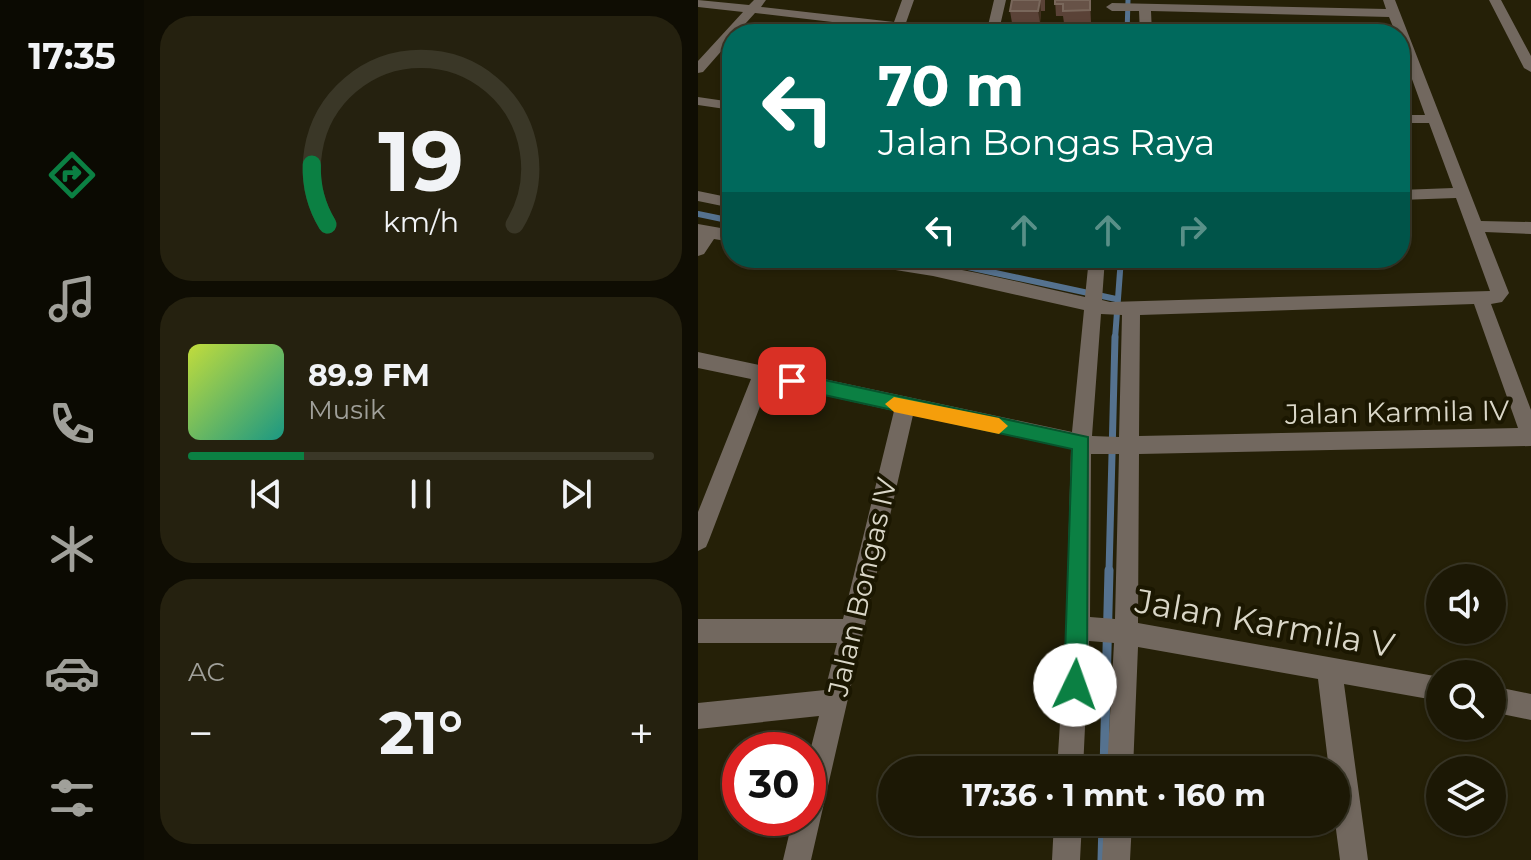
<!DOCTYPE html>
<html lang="id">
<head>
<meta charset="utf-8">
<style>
  :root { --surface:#1c1805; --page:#25210f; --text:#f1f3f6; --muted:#a0a09a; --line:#3a3727; --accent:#0b8043 }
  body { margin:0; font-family:Montserrat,sans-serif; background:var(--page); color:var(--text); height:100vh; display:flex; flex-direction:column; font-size:30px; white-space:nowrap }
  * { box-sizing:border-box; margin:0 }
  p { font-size:26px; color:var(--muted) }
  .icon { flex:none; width:44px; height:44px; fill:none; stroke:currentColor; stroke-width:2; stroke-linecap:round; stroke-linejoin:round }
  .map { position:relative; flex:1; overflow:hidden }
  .drawer { display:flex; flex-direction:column; gap:16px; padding:16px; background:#0f0d03; width:554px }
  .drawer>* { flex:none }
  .top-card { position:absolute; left:24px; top:24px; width:688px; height:244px; border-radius:32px; box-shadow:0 2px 6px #0004,0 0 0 2px var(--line); background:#00695c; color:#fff; overflow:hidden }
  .buttons { position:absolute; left:728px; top:564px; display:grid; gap:16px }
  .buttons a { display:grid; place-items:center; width:80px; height:80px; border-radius:50%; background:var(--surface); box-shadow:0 2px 6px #0004,0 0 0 2px var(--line); font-size:40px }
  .speed { position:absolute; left:24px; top:732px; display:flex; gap:16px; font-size:40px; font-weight:700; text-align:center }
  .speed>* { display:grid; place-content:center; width:104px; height:104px; border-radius:50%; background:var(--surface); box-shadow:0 2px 6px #0004,0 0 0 2px var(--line); line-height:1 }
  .speed .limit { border:12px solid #d22; background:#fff; color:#111 }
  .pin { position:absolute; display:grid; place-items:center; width:68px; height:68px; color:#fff; margin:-34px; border-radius:16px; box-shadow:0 4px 12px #0006 }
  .me { position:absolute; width:88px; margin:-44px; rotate:3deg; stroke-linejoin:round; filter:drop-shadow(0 0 6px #0008) }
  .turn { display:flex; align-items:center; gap:28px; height:168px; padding:0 24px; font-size:36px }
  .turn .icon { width:104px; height:104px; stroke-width:2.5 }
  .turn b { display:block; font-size:56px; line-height:68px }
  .lanes { display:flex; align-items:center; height:76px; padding:0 24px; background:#0003; justify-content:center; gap:40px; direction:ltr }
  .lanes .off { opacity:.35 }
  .big { font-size:60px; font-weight:700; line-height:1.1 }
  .drawer .widget { flex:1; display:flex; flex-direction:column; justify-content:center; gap:12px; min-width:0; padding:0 28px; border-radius:32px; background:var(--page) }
  .drawer .dial { align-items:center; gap:0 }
  .dial svg { height:208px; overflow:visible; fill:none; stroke:var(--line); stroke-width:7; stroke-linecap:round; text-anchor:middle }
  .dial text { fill:var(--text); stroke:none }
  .song { display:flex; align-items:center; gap:24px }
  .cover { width:96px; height:96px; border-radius:12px; background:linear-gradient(135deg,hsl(70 70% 55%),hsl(170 70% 35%)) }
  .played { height:8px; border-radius:4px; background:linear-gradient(90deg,var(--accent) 25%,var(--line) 25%) }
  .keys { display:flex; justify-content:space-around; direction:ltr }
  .heat { display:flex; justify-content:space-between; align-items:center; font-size:44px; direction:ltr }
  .trip { position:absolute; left:180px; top:756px; width:472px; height:80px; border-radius:40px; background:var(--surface); box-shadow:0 2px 6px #0004,0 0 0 2px var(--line); font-weight:700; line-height:80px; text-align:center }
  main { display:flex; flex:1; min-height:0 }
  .dock { display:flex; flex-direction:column; width:144px; justify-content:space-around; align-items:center; background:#0b0a02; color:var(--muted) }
  .dock .icon { width:56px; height:56px }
  .dock .on { color:var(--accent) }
  .dock b { font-size:36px; color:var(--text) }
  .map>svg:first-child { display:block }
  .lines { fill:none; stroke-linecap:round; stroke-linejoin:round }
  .stream-far3 { stroke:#55728f; stroke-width:5 }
  .stream-far2 { stroke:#55728f; stroke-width:6 }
  .stream-far1 { stroke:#55728f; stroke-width:7 }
  .stream { stroke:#55728f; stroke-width:9 }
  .minor { fill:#72685f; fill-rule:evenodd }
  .wall { fill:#5a4237 }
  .shaded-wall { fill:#3f2e1d }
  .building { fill:#675247; stroke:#79675b; stroke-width:2 }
  .route { fill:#0b8043; stroke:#07532c; stroke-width:2 }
  .slow { fill:#f59e0b }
  .labels { text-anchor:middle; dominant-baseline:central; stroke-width:8; stroke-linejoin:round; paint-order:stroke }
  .street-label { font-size:28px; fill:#dad7c8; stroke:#1b1701 }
  .near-street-label { font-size:34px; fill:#dad7c8; stroke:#1b1701 }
</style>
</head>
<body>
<main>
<nav class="dock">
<b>17:35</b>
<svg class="icon on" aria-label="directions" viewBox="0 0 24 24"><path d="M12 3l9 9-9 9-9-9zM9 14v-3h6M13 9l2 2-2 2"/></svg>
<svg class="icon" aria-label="music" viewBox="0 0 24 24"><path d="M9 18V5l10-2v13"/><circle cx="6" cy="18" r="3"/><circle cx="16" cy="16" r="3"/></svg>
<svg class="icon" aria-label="phone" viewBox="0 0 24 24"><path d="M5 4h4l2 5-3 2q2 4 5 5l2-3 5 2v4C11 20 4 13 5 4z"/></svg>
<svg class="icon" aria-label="climate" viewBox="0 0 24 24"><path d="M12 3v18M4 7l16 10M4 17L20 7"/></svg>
<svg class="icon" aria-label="car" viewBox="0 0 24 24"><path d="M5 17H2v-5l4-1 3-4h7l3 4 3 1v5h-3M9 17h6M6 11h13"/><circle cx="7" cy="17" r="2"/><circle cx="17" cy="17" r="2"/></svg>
<svg class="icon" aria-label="filters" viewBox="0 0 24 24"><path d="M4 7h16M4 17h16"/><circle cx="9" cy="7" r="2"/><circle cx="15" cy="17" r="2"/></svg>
</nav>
<section class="drawer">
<div class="widget dial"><svg viewBox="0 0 100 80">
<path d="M14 69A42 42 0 1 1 86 69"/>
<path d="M14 69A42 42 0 0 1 8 46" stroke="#0b8043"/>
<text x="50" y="56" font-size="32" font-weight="700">19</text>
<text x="50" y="72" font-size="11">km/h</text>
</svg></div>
<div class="widget">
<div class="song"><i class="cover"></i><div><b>89.9 FM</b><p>Musik</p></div></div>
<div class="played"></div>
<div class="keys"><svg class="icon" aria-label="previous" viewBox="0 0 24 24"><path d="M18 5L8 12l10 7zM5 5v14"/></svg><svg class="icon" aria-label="pause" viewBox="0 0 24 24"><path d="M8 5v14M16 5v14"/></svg><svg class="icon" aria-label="next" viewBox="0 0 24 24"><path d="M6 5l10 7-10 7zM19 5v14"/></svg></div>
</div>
<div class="widget"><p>AC</p>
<div class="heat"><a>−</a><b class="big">21°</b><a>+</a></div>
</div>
</section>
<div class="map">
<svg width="833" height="860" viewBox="0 0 833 860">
  <rect width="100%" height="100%" fill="#252007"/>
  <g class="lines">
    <!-- stream-far3 -->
    <path class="stream-far3" d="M429 34 430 0"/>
    <!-- stream-far2 -->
    <path class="stream-far2" d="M0 214 34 221
      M228 258 418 299
      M417 339 423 258"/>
    <!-- stream-far1 -->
    <path class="stream-far1" d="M411 572 417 337"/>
    <!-- stream -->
    <path class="stream" d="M406 770 411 570
      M404 860 405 822"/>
    <!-- minor -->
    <path class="minor" d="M0 0 51 5 56 0H68L63 7 196 22 204 0H216L204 34H192L194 29 57 13 38 34H34V39L5 72 0 73V61L45 12 0 7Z
      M296 0H308L302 26 413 29 419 33 288 34Z
      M685 0H697L783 221 833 222V234L787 232 811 293 804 302 793 304 833 410V446L441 454 440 623 742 677V701L646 684 670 860H642L637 822 638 770H631L620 679 440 647 435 770H409L416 643 391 641 385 770H359L368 628 373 449 215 415 113 860H85L95 818H110V759L121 716 0 729V703L127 690 139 643H0V619H145L196 411 71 383 11 540 8 547 0 551V512L53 379 0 368V352L374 432 386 310 235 276 160 264 152 258C232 258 309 280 387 297L391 258H407L404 300 412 302 792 291 758 198 702 200V190L755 188 731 123H702V115H727L702 46V34H698L691 17 453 11 454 34H442L441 11H414L408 7 414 3 688 9ZM776 304 820 428 441 436 442 315ZM403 314 424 315 421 437 394 436ZM393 454H421L417 619 392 617Z
      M791 0H803L833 56V72L826 68Z
      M0 97 34 102V110L0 105Z
      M0 191 34 198V208L0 201Z
      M0 224 34 230V242L16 239 6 254 0 256Z
      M794 686 833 694V720L794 712Z
      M356 822H384L382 860H354Z
      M406 822H434L432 860H404Z"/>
  </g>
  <!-- wall -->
  <path class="wall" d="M314 0H347V11H343L342 23H314L312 11Z
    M357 0H392L393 22 366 23 365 16H358Z"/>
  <!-- shaded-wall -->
  <path class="shaded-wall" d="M342 0 343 11 342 23 340 11Z"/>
  <!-- building -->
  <path class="building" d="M314 0H342L340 11H312Z
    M357 0H392V10L365 11V4H357Z
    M307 26 342 27 340 34H305Z
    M362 27H387V34H355L362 33Z"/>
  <!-- route -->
  <path class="route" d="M94 373 390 437 389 685 385 693 377 696 369 693 366 685 374 449 94 388 85 381Z"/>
  <!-- slow -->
  <path class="slow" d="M196 397 301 418 310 426 301 434 196 412 187 404Z"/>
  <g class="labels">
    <!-- street labels -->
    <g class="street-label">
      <text transform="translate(699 412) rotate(-1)">Jalan Karmila IV</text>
      <text transform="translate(164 587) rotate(-77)">Jalan Bongas IV</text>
    </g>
    <!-- near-street labels -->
    <g class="near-street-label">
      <text transform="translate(567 623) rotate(10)">Jalan Karmila V</text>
    </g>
  </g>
</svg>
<div class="buttons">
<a><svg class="icon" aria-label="sound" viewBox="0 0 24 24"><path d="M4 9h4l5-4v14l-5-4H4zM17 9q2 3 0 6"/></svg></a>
<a><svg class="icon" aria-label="search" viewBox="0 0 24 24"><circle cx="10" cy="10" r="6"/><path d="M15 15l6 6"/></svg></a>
<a><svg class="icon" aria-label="layers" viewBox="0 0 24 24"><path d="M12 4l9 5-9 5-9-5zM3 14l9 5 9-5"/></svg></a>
</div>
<div class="speed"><div class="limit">30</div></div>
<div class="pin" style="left:94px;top:381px;background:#d93025"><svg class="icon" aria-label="arrive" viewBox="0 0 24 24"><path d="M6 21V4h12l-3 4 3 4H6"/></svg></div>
<svg class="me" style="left:377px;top:685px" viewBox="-20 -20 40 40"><circle r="19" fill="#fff"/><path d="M0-13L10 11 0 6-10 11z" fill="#0b8043"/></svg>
<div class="trip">17:36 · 1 mnt · 160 m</div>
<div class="top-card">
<div class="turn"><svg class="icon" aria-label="left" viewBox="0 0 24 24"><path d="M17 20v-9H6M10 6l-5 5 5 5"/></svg><div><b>70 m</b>Jalan Bongas Raya</div></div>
<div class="lanes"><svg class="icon" aria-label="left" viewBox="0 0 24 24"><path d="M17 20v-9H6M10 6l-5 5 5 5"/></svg><svg class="icon off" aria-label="ahead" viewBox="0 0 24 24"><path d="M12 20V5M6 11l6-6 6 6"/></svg><svg class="icon off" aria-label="ahead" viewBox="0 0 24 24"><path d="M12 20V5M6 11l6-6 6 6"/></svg><svg class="icon off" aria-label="right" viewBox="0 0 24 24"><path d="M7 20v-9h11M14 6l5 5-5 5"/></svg></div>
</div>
</div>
</main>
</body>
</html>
